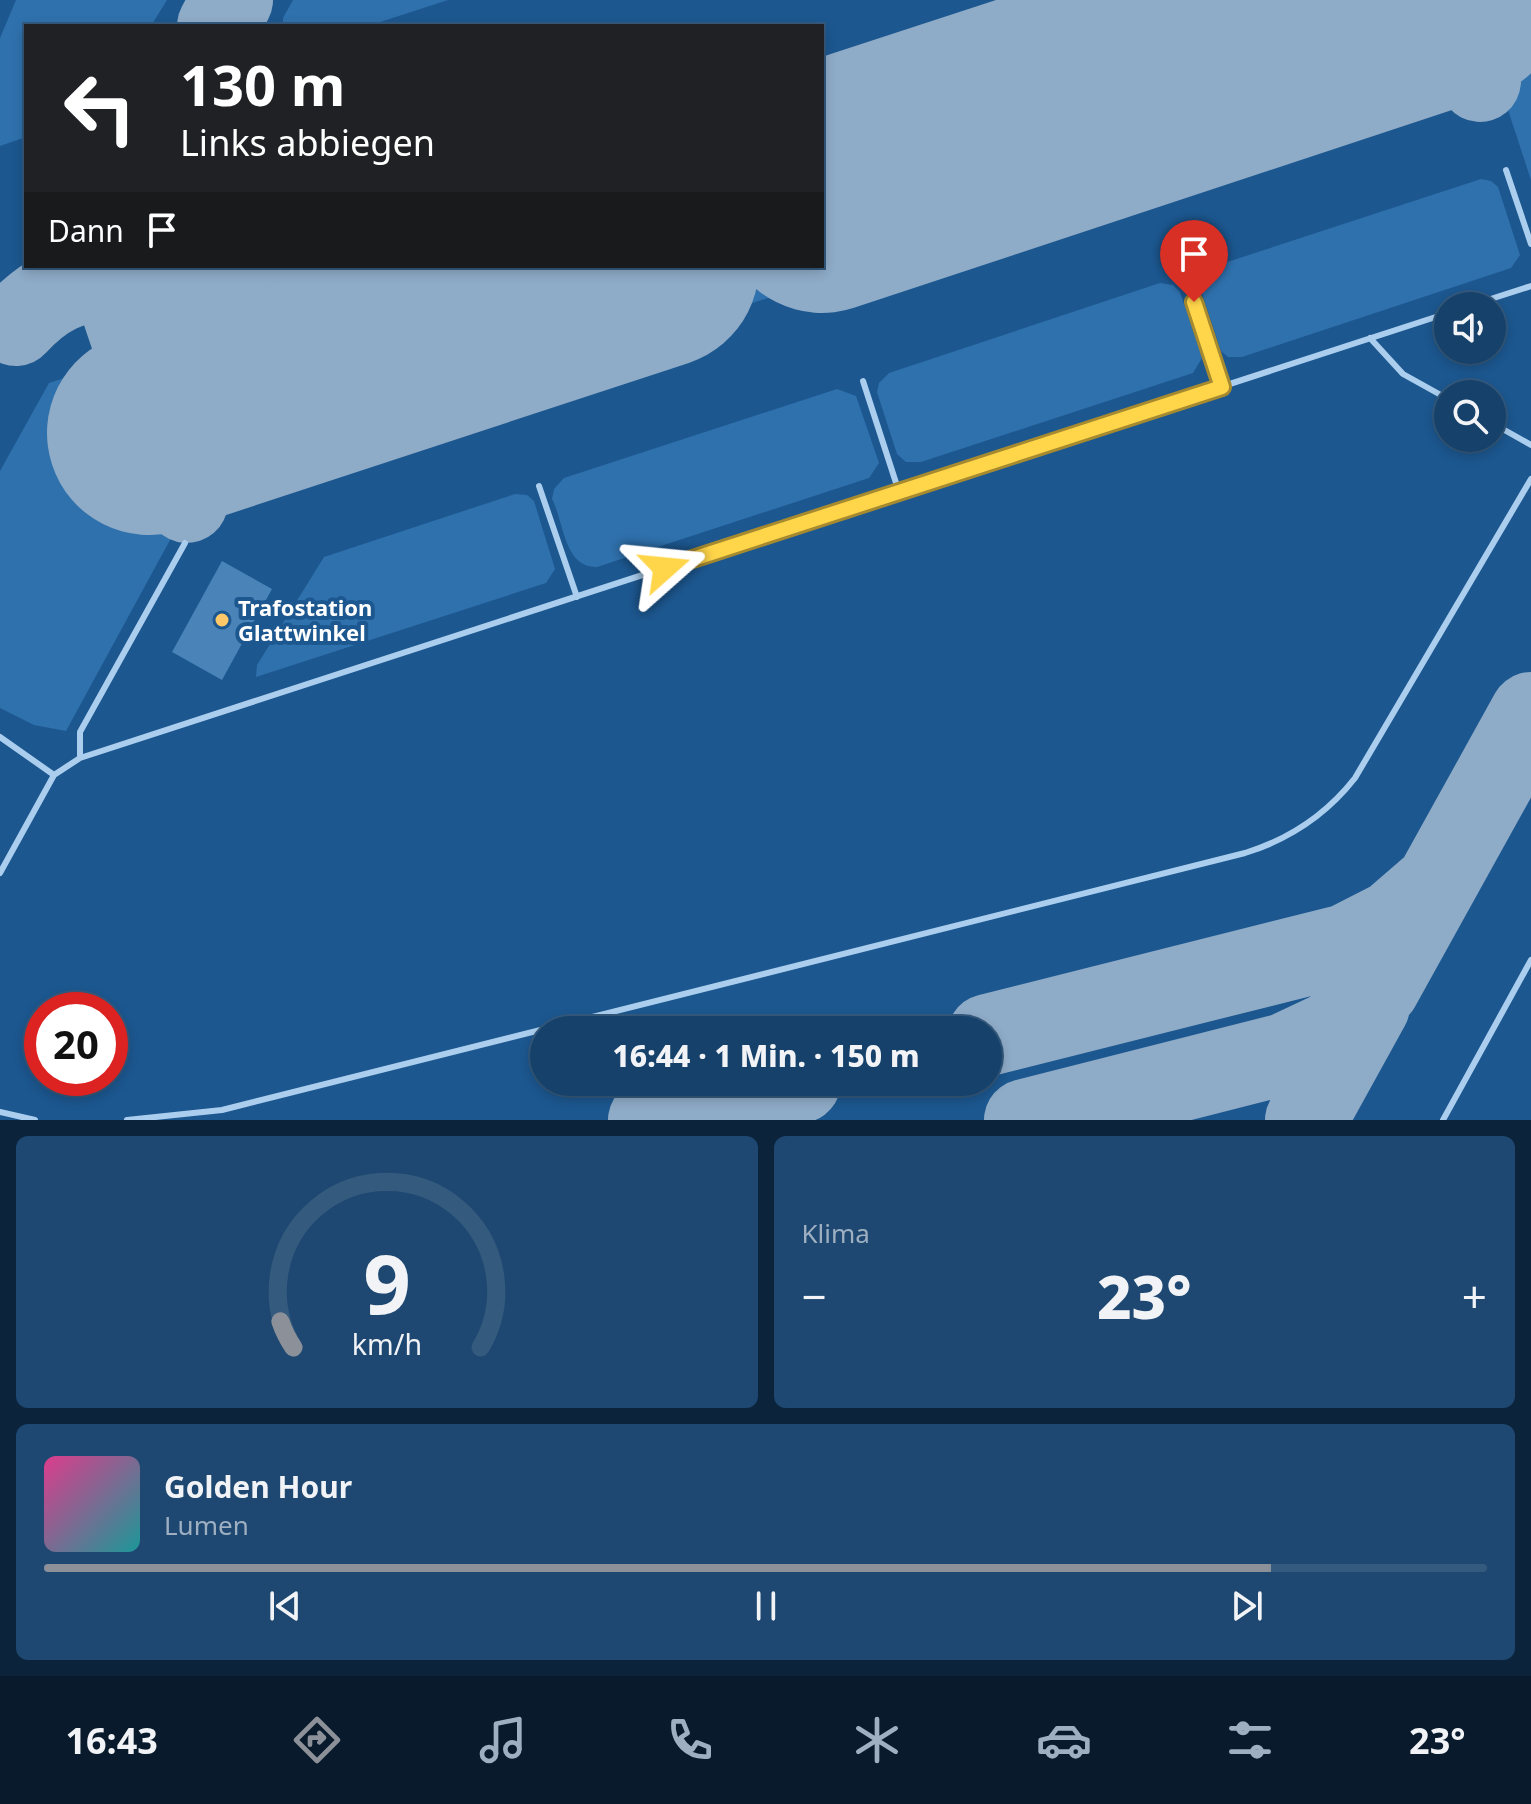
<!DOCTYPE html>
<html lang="de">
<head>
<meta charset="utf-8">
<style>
  :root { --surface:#15416b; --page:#1e4871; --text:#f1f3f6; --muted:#9dafc1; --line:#345a7e; --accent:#8c9099 }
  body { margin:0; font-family:"Noto Sans",sans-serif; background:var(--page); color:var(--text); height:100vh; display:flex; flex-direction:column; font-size:30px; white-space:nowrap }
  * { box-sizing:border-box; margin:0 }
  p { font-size:26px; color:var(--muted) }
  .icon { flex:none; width:44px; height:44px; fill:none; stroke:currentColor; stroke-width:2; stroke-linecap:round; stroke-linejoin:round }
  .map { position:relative; height:1120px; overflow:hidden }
  .sheet { display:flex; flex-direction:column; gap:16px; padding:16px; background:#0c243b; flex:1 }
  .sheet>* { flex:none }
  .top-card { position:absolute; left:24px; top:24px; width:800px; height:244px; border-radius:0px; box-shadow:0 4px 12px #0003,0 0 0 2px var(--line); background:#202124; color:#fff; overflow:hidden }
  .tools { position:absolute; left:1434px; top:292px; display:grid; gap:16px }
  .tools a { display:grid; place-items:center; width:72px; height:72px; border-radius:50%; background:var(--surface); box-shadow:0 4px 12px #0003,0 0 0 2px var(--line); font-size:40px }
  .speed { position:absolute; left:24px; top:992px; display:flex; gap:16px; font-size:40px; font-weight:700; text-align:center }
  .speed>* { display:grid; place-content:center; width:104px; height:104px; border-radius:50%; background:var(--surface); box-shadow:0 4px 12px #0003,0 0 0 2px var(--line); line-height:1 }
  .speed .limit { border:12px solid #d22; background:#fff; color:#111 }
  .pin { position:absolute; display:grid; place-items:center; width:68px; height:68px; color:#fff; margin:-82px -34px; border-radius:50% 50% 50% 0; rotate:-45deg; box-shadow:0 0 8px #0007 }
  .pin .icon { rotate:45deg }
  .me { position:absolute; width:88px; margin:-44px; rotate:72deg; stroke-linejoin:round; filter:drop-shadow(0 0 6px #0008) }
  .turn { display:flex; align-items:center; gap:28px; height:168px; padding:0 24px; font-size:36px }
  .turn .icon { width:104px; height:104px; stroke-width:2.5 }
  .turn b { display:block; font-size:56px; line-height:68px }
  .then { display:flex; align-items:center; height:76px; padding:0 24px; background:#0003; gap:16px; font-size:30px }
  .big { font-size:60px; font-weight:800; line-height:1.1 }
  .sheet .card { flex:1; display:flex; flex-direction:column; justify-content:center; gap:12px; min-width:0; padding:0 28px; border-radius:12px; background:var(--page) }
  .sheet .dial { align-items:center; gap:0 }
  .dial svg { height:208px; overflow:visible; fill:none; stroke:var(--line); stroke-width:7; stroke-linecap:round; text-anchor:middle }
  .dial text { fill:var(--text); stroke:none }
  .song { display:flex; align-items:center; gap:24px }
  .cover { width:96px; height:96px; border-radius:12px; background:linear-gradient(135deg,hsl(330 70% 55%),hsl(180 70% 35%)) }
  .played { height:8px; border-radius:4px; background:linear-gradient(90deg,var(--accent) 85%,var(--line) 85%) }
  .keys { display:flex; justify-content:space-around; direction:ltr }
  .heat { display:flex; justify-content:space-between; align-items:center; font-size:44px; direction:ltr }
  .sheet .tiles { flex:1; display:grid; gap:16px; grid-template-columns:1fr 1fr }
  .card:last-child { grid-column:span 2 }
  .trip { position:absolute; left:530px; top:1016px; width:472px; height:80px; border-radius:40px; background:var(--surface); box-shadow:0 4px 12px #0003,0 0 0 2px var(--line); font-weight:800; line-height:80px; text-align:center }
  .dock { display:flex; height:128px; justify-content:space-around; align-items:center; background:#081a2b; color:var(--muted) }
  .dock .icon { width:56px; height:56px }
  .dock .selected { color:var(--accent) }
  .dock b { font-size:36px; color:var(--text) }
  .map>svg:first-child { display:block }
  .green { fill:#2f71ad }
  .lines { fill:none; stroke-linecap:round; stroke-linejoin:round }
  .taxiway { stroke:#8eabc7; stroke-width:82 }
  .runway { stroke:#8eabc7; stroke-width:204 }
  .building { fill:#4983b8 }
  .service { stroke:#abceee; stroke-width:6 }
  .route-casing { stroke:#a68a30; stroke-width:20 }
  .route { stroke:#ffd54a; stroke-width:14 }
  .poi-dot { fill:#fec869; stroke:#1c578f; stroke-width:3 }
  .labels { text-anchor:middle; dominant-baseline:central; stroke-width:8; stroke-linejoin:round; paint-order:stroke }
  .poi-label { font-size:22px; font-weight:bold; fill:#fff; stroke:#1c578f; text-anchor:start }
</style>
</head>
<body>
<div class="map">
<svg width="1531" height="1120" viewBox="0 0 1531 1120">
  <rect width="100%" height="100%" fill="#1c578f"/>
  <!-- green -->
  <path class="green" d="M16 0H167L151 26H26V137L0 146V38Z
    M293 0H448L368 26H283V18Z
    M1280 0H1399L1314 28 1330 76 1448 38 1457 66 1451 76 199 483 187 448 306 410 292 361 172 399 160 364 461 266H822V149Z
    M1472 0H1531V180Z
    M1481 179 1491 181 1498 187 1520 255 1511 268 1242 357H1228L1221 351 1199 284 1200 277 1209 268Z
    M1160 283 1173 285 1180 292 1202 358 1193 373 921 462H906L897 454 877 392 879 383 889 373Z
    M107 364 120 365 127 374 179 535 170 540 66 731 34 725 0 708V471L49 383Z
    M837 389 856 396 879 463 869 478 597 567C564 568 564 522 552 499L554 489 564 478Z
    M515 494 527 495 534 501 555 569 546 583 256 677 257 665 324 557Z"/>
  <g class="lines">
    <!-- taxiway -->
    <path class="taxiway" d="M1454 0 1480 81
      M218 26 232 0
      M822 100 1128 0
      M67 277C105 274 135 291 171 295 220 300 266 281 311 266
      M16 325C42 296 71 280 112 280L187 502
      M988 1035 1346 945 1393 921 1430 889
      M649 1120 800 1082
      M1025 1120 1285 1054 1332 1032 1358 1011 1379 987 1531 713
      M1306 1120 1369 1006"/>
    <!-- runway -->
    <path class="runway" d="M822 211 1460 0
      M149 433 657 266"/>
  </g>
  <!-- building -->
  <path class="building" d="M222 561 272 589 222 680 172 652Z"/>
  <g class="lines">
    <!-- service -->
    <path class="service" d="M1506 170 1531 244
      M1185 273 1222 387
      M1469 306 1531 286
      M1370 338 1403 374 1448 399
      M863 381 899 492
      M1492 423 1531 445
      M539 486 577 597
      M0 737 54 775 0 873
      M80 758V732L185 543
      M54 775 80 758 1448 313
      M0 1112 35 1120
      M127 1120 222 1110 1245 853C1290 839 1326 815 1355 778L1531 479
      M1443 1120 1531 960"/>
  </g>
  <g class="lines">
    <defs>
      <path id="route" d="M665 568 1222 387 1194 302"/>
    </defs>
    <!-- route casing -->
    <use href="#route" class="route-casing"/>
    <!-- route -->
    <use href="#route" class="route"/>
  </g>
  <!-- markers -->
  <circle class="poi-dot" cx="222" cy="620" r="8"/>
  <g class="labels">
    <!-- poi labels -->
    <g class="poi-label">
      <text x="238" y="607">Trafostation<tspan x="238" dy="25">Glattwinkel</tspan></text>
    </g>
  </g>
</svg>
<div class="tools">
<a><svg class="icon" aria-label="sound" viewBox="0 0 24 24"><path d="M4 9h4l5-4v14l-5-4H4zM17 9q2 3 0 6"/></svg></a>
<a><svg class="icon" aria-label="search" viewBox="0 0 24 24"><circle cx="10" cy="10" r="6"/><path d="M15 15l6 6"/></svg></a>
</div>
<div class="speed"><div class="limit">20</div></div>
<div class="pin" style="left:1194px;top:302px;background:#d93025"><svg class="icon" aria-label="arrive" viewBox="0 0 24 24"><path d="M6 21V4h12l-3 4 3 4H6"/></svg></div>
<svg class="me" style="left:665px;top:568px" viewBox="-20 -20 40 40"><path d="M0-17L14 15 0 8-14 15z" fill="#ffd54a" stroke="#fff" stroke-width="4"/></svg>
<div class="trip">16:44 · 1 Min. · 150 m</div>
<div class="top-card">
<div class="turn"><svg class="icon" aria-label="left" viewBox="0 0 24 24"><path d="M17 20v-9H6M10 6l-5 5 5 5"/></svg><div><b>130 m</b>Links abbiegen</div></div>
<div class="then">Dann<svg class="icon" aria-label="arrive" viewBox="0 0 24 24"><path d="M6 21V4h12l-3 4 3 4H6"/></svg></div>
</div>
</div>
<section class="sheet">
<div class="tiles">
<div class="card dial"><svg viewBox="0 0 100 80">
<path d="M14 69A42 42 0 1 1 86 69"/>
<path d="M14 69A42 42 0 0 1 9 59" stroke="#8c9099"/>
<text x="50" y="56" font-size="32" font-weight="700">9</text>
<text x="50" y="72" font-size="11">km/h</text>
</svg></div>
<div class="card"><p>Klima</p>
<div class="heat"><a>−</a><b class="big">23°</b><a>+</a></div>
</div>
<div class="card">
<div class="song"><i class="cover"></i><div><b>Golden Hour</b><p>Lumen</p></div></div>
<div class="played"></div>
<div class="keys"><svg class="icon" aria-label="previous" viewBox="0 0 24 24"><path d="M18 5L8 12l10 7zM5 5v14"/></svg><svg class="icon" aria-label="pause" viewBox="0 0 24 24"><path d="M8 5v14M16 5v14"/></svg><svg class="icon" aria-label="next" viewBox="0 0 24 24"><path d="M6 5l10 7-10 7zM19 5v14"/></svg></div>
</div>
</div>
</section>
<nav class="dock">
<b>16:43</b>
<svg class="icon selected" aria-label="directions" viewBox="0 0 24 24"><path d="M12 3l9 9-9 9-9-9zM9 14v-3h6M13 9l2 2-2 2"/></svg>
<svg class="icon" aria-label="music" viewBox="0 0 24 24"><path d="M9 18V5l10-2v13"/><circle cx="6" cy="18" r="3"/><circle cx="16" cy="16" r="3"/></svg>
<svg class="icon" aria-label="phone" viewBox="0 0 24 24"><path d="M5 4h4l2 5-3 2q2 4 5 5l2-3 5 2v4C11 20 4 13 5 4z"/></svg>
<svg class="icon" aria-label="climate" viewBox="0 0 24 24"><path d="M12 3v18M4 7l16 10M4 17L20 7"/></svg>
<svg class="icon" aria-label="car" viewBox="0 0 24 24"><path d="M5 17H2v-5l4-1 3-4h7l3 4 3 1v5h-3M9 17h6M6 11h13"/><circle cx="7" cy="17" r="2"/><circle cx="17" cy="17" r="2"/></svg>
<svg class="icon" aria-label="filters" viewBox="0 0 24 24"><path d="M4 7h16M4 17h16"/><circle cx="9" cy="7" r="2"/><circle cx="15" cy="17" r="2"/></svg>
<b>23°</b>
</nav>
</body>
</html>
